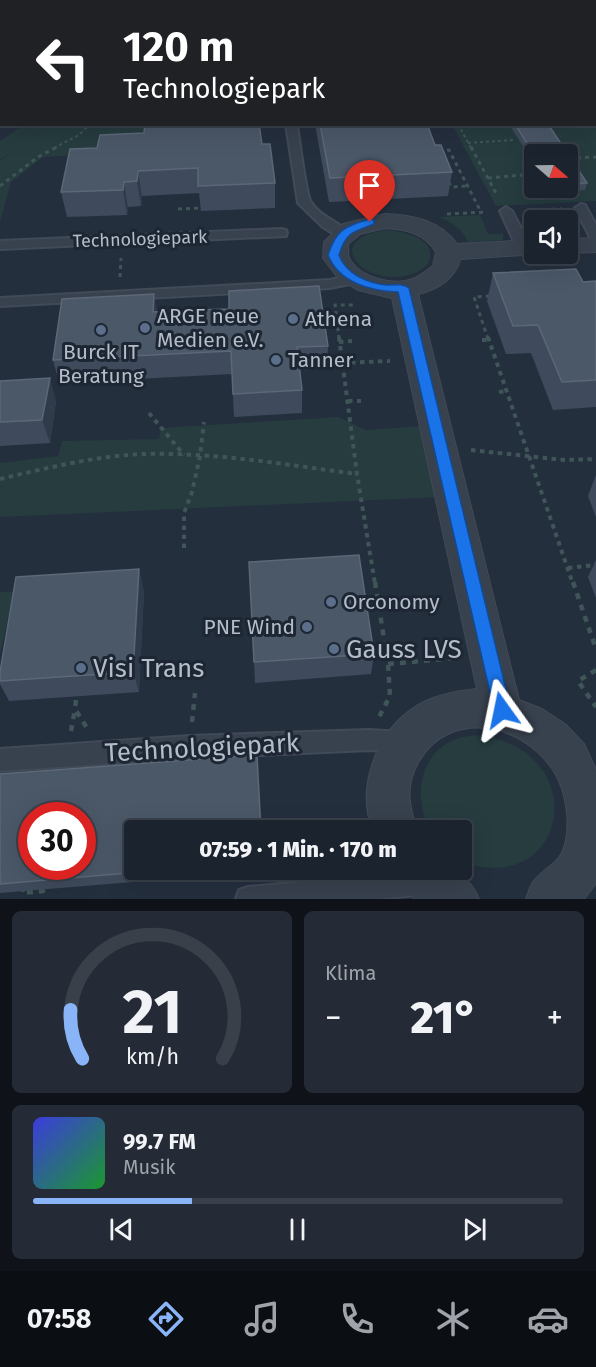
<!DOCTYPE html>
<html lang="de">
<head>
<meta charset="utf-8">
<style>
  :root { --surface:#1b232e; --page:#242b36; --text:#f1f3f6; --muted:#a0a4aa; --line:#39404a; --accent:#8ab4f8 }
  body { margin:0; font-family:"Fira Sans",sans-serif; background:var(--page); color:var(--text); height:100vh; display:flex; flex-direction:column; font-size:22px; white-space:nowrap }
  * { box-sizing:border-box; margin:0 }
  p { font-size:20px; color:var(--muted) }
  .icon { flex:none; width:33px; height:33px; fill:none; stroke:currentColor; stroke-width:2; stroke-linecap:round; stroke-linejoin:round }
  .map { position:relative; height:899px; overflow:hidden }
  .panel { display:flex; flex-direction:column; gap:12px; padding:12px; background:#0f1319; flex:1 }
  .panel>* { flex:none }
  .guide { position:absolute; left:0px; top:0px; width:597px; height:126px; box-shadow:0 6px 24px #0002,0 0 0 2px var(--line); background:#202124; color:#fff; overflow:hidden }
  .needle { width:39px; rotate:110deg }
  .fabs { position:absolute; left:524px; top:144px; display:grid; gap:12px }
  .fabs a { display:grid; place-items:center; width:54px; height:54px; border-radius:6px; background:var(--surface); box-shadow:0 6px 24px #0002,0 0 0 2px var(--line); font-size:30px }
  .speed { position:absolute; left:18px; top:802px; display:flex; gap:12px; font-size:30px; font-weight:700; text-align:center }
  .speed>* { display:grid; place-content:center; width:78px; height:78px; border-radius:50%; background:var(--surface); box-shadow:0 6px 24px #0002,0 0 0 2px var(--line); line-height:1 }
  .speed .limit { border:9px solid #d22; background:#fff; color:#111 }
  .pin { position:absolute; display:grid; place-items:center; width:51px; height:51px; color:#fff; margin:-62px -26px; border-radius:50% 50% 50% 0; rotate:-45deg; box-shadow:0 0 6px #0007 }
  .pin .icon { rotate:45deg }
  .me { position:absolute; width:66px; margin:-33px; rotate:348deg; stroke-linejoin:round; filter:drop-shadow(0 0 4px #0008) }
  .turn { display:flex; align-items:center; gap:21px; height:126px; padding:0 24px; font-size:27px }
  .turn .icon { width:78px; height:78px; stroke-width:2.5 }
  .turn b { display:block; font-size:42px; line-height:51px }
  .big { font-size:45px; font-weight:800; line-height:1.1 }
  .panel .tile { flex:1; display:flex; flex-direction:column; justify-content:center; gap:9px; min-width:0; padding:0 21px; border-radius:9px; background:var(--page) }
  .panel .dial { align-items:center; gap:0 }
  .dial svg { height:156px; overflow:visible; fill:none; stroke:var(--line); stroke-width:7; stroke-linecap:round; text-anchor:middle }
  .dial text { fill:var(--text); stroke:none }
  .song { display:flex; align-items:center; gap:18px }
  .cover { width:72px; height:72px; border-radius:9px; background:linear-gradient(135deg,hsl(240 70% 55%),hsl(130 70% 35%)) }
  .played { height:6px; border-radius:3px; background:linear-gradient(90deg,var(--accent) 30%,var(--line) 30%) }
  .keys { display:flex; justify-content:space-around; direction:ltr }
  .heat { display:flex; justify-content:space-between; align-items:center; font-size:33px; direction:ltr }
  .panel .tiles { flex:1; display:grid; gap:12px; grid-template-columns:1fr 1fr }
  .tile:last-child { grid-column:span 2 }
  .trip { position:absolute; left:124px; top:820px; width:348px; height:60px; border-radius:6px; background:var(--surface); box-shadow:0 6px 24px #0002,0 0 0 2px var(--line); font-weight:800; line-height:60px; text-align:center }
  .dock { display:flex; height:96px; justify-content:space-around; align-items:center; background:#0b0e12; color:var(--muted) }
  .dock .icon { width:42px; height:42px }
  .dock .active { color:var(--accent) }
  .dock b { font-size:27px; color:var(--text) }
  .map>svg:first-child { display:block }
  .green { fill:#263c3f; fill-rule:evenodd }
  .lines { fill:none; stroke-linecap:round; stroke-linejoin:round }
  .service-casing { stroke:#414a57; stroke-width:4 }
  .minor-casing { stroke:#414a57; stroke-width:2 }
  .trunk-casing { stroke:#434c59; stroke-width:3 }
  .path-far3 { stroke:#3f5557; stroke-width:2; stroke-dasharray:3 3; stroke-linecap:butt }
  .path-far2 { stroke:#3f5557; stroke-width:3; stroke-dasharray:4 4; stroke-linecap:butt }
  .path-far1 { stroke:#3f5557; stroke-width:4; stroke-dasharray:4.5 4.5; stroke-linecap:butt }
  .path { stroke:#3f5557; stroke-width:4.5; stroke-dasharray:6 6; stroke-linecap:butt }
  .service { fill:#38414e; fill-rule:evenodd }
  .minor { fill:#38414e; fill-rule:evenodd }
  .trunk { fill:#656462; fill-rule:evenodd }
  .wall { fill:#3f4b5c }
  .shaded-wall { fill:#2f3b4b }
  .building { fill:#4b5868; stroke:#5c6777; stroke-width:1.5; fill-rule:evenodd }
  .route { fill:#1a73e8; stroke:#114b97; stroke-width:1.5 }
  .service-dot { fill:#5c6f8a; stroke:#1d2633; stroke-width:2 }
  .labels { text-anchor:middle; dominant-baseline:central; stroke-width:6; stroke-linejoin:round; paint-order:stroke }
  .far-street-label { font-size:18px; fill:#b4bcc9; stroke:#1d2633 }
  .poi-label { font-size:21px; fill:#b4bcc9; stroke:#1d2633; text-anchor:start }
  .near-poi-label { font-size:26px; fill:#b4bcc9; stroke:#1d2633; text-anchor:start }
  .near-street-label { font-size:26px; fill:#b4bcc9; stroke:#1d2633 }
</style>
</head>
<body>
<div class="map">
<svg width="596" height="899" viewBox="0 0 596 899">
  <rect width="100%" height="100%" fill="#242f3e"/>
  <!-- green -->
  <path class="green" d="M385 0H596V201L496 206 452 125 596 124V2ZM534 154H567V188H534Z
    M49 124 157 125 133 152 43 157 11 182 0 222V161L11 152 0 160V141L23 125H48L30 138Z
    M480 215 488 234H503V240L468 242C462 228 452 223 439 217Z
    M388 230C402 232 433 237 430 257 429 265 422 270 415 273 367 292 316 238 388 230Z
    M338 417 366 430 422 426 440 497 0 517V463L58 456 62 441 159 439 161 428Z
    M0 592H14L0 654Z
    M478 735C596 751 567 899 462 862V831H431C412 799 419 750 459 738 465 736 472 736 478 735Z"/>
  <g class="lines">
    <defs>
      <path id="service" d="M286 124H297C299 138 306 195 311 202 320 217 340 222 350 234L349 237H339L323 227 298 203Z
        M581 204 585 205 596 225V241L590 237 575 208Z
        M506 207 512 211 531 248 529 251 524 252 517 248 500 211Z
        M281 229 286 230 287 233 286 236 0 249V241Z
        M355 275 362 279 360 282 330 288 0 306V298L330 280Z
        M369 730 403 732 411 735 414 742 411 749 403 752 369 750 190 758 0 771V749L190 736Z
        M429 870 437 874 441 882 437 890 429 894 376 899H236L239 890 248 887Z"/>
      <path id="minor" d="M385 214C412 215 440 220 457 244L534 240V254H538L460 259C456 278 437 290 418 294L519 700 542 709 565 724 584 744 596 770V883L584 899H526C528 894 530 887 533 882 547 864 561 866 566 840 570 819 566 792 555 773 526 724 451 707 419 761 405 784 408 807 418 831H373C356 788 376 732 415 707 433 695 456 691 477 689L392 298 358 290 338 278 323 258 324 242 343 224ZM385 228C405 229 425 233 436 252L433 266C427 270 420 276 413 279 394 286 359 278 349 258 348 255 348 249 348 244L360 234Z
        M596 238V252L567 253V239Z
        M399 870C434 870 463 861 479 899H414Z"/>
      <path id="trunk" d="M137 0H155L136 2Z
        M166 0H184L165 2Z
        M0 107H2L0 120Z"/>
    </defs>
    <!-- service casing -->
    <use href="#service" class="service-casing"/>
    <!-- minor casing -->
    <use href="#minor" class="minor-casing"/>
    <!-- trunk casing -->
    <use href="#trunk" class="trunk-casing"/>
    <!-- path-far3 -->
    <path class="path-far3" d="M458 124 471 148
      M546 126 568 124
      M468 143 513 140
      M54 148 79 135 90 124"/>
    <!-- path-far2 -->
    <path class="path-far2" d="M471 147 497 195
      M439 150H449L481 212
      M577 158 596 157
      M488 178 534 174
      M448 182 452 187 467 186
      M0 186 38 157 57 147
      M178 209 201 208
      M528 210 562 209
      M447 214 487 212
      M120 277 121 258
      M339 339 335 305H353
      M488 339 474 297 491 296"/>
    <!-- path-far1 -->
    <path class="path-far1" d="M339 337 357 474 375 584
      M488 337 573 584
      M482 340H489
      M339 342 352 341
      M342 363 390 361
      M499 392 507 391
      M348 401H361
      M149 413 184 455
      M471 450 564 460 596 459
      M0 479C47 468 95 456 144 454 215 452 287 465 357 474
      M184 548V513L192 492 200 456 204 422
      M568 568 596 565"/>
    <!-- path -->
    <path class="path" d="M375 582 388 664 390 696 379 717
      M573 582 596 649
      M388 664 456 658
      M596 670 578 681 596 707
      M76 700 75 709 87 728
      M192 722 195 693
      M71 731 75 709
      M23 886 22 893 43 891 44 886"/>
    <!-- service -->
    <use href="#service" class="service"/>
    <!-- minor -->
    <use href="#minor" class="minor"/>
    <!-- trunk -->
    <use href="#trunk" class="trunk"/>
  </g>
  <!-- wall -->
  <path class="wall" d="M315 124H427L435 145 452 172 448 196 329 202Z
    M509 124H548L587 183 585 190 552 193 549 188H567V154H534V164Z
    M144 133 262 144 275 183V208L201 211 199 193 142 196 141 206 128 207 127 215 67 217 61 192 97 148Z
    M493 273 583 282 596 281V407L553 410 531 353 506 354 487 301Z
    M157 312 328 346 327 369 300 370 302 390V413L234 417 232 374 59 383 53 360Z
    M0 381 56 401 50 443 0 446Z
    M596 475V517L588 496Z
    M596 560V598L588 577Z
    M144 591 139 692 9 701 0 684V672Z
    M374 654 371 674 255 683 254 662Z
    M0 774 135 870H264V871L0 893Z"/>
  <!-- shaded-wall -->
  <path class="shaded-wall" d="M138 171 142 196 141 206 137 181Z
    M124 182 128 207 127 215 123 190Z
    M154 294 158 317 153 312Z
    M50 378 56 401 50 443 42 420Z
    M139 569 144 591 139 692 133 672Z"/>
  <!-- building -->
  <path class="building" d="M223 0H245V2H222Z
    M437 0H466L467 2H438Z
    M554 0H580V2H555Z
    M145 124H259L262 144H270L275 183 198 186V168L138 171 137 181 124 182 123 190 61 192 70 149 97 148 100 135 144 133Z
    M320 124H427L435 145H441L452 172 330 178Z
    M515 124H548L587 183 567 185V154L534 155Z
    M576 269 583 282 596 281V380L562 382 538 325 513 326 493 273Z
    M319 286 328 346 297 347 302 390 233 394 231 351 53 360 62 299 154 294 153 312 195 310 229 309V291Z
    M50 378 42 420 0 422V381Z
    M359 555 374 654 254 662 249 562Z
    M139 569 133 672 0 681V672L16 577Z
    M257 755 261 831H135V870H164L0 884V774ZM32 816H82V867H32Z"/>
  <!-- route -->
  <path class="route" d="M370 219 374 220V224C353 232 346 232 339 255 346 274 367 283 386 285 394 285 402 283 409 288L511 710 508 716 502 719 496 716 494 710 398 292C371 291 339 283 328 255 336 230 345 226 370 219Z"/>
  <!-- markers -->
  <g class="service-dot">
    <circle cx="293" cy="319" r="6"/>
    <circle cx="145" cy="328" r="6"/>
    <circle cx="101" cy="330" r="6"/>
    <circle cx="276" cy="360" r="6"/>
    <circle cx="331" cy="602" r="6"/>
    <circle cx="307" cy="627" r="6"/>
    <circle cx="334" cy="649" r="6"/>
    <circle cx="81" cy="668" r="6"/>
  </g>
  <g class="labels">
    <!-- far-street labels -->
    <g class="far-street-label">
      <text transform="translate(140 239) rotate(-2)">Technologiepark</text>
    </g>
    <!-- poi labels -->
    <g class="poi-label">
      <text x="157" y="316">ARGE neue<tspan x="157" dy="24">Medien e.V.</tspan></text>
      <text x="305" y="319">Athena</text>
      <text x="101" y="352" text-anchor="middle">Burck IT<tspan x="101" dy="24">Beratung</tspan></text>
      <text x="288" y="360">Tanner</text>
      <text x="343" y="602">Orconomy</text>
      <text x="295" y="627" text-anchor="end">PNE Wind</text>
    </g>
    <!-- near-poi labels -->
    <g class="near-poi-label">
      <text x="346" y="649">Gauss LVS</text>
      <text x="93" y="668">Visi Trans</text>
    </g>
    <!-- near-street labels -->
    <g class="near-street-label">
      <text transform="translate(202 748) rotate(-3)">Technologiepark</text>
    </g>
  </g>
</svg>
<div class="fabs">
<a><svg class="needle" viewBox="-14 -14 28 28"><path d="M0-13l5 13h-10z" fill="#e53935"/><path d="M0 13l5-13h-10z" fill="#a0a4aa"/></svg></a>
<a><svg class="icon" aria-label="sound" viewBox="0 0 24 24"><path d="M4 9h4l5-4v14l-5-4H4zM17 9q2 3 0 6"/></svg></a>
</div>
<div class="speed"><div class="limit">30</div></div>
<div class="pin" style="left:370px;top:222px;background:#d93025"><svg class="icon" aria-label="arrive" viewBox="0 0 24 24"><path d="M6 21V4h12l-3 4 3 4H6"/></svg></div>
<svg class="me" style="left:502px;top:710px" viewBox="-20 -20 40 40"><path d="M0-17L14 15 0 8-14 15z" fill="#1a73e8" stroke="#fff" stroke-width="4"/></svg>
<div class="trip">07:59 · 1 Min. · 170 m</div>
<div class="guide">
<div class="turn"><svg class="icon" aria-label="left" viewBox="0 0 24 24"><path d="M17 20v-9H6M10 6l-5 5 5 5"/></svg><div><b>120 m</b>Technologiepark</div></div>
</div>
</div>
<section class="panel">
<div class="tiles">
<div class="tile dial"><svg viewBox="0 0 100 80">
<path d="M14 69A42 42 0 1 1 86 69"/>
<path d="M14 69A42 42 0 0 1 8 44" stroke="#8ab4f8"/>
<text x="50" y="56" font-size="32" font-weight="700">21</text>
<text x="50" y="72" font-size="11">km/h</text>
</svg></div>
<div class="tile"><p>Klima</p>
<div class="heat"><a>−</a><b class="big">21°</b><a>+</a></div>
</div>
<div class="tile">
<div class="song"><i class="cover"></i><div><b>99.7 FM</b><p>Musik</p></div></div>
<div class="played"></div>
<div class="keys"><svg class="icon" aria-label="previous" viewBox="0 0 24 24"><path d="M18 5L8 12l10 7zM5 5v14"/></svg><svg class="icon" aria-label="pause" viewBox="0 0 24 24"><path d="M8 5v14M16 5v14"/></svg><svg class="icon" aria-label="next" viewBox="0 0 24 24"><path d="M6 5l10 7-10 7zM19 5v14"/></svg></div>
</div>
</div>
</section>
<nav class="dock">
<b>07:58</b>
<svg class="icon active" aria-label="directions" viewBox="0 0 24 24"><path d="M12 3l9 9-9 9-9-9zM9 14v-3h6M13 9l2 2-2 2"/></svg>
<svg class="icon" aria-label="music" viewBox="0 0 24 24"><path d="M9 18V5l10-2v13"/><circle cx="6" cy="18" r="3"/><circle cx="16" cy="16" r="3"/></svg>
<svg class="icon" aria-label="phone" viewBox="0 0 24 24"><path d="M5 4h4l2 5-3 2q2 4 5 5l2-3 5 2v4C11 20 4 13 5 4z"/></svg>
<svg class="icon" aria-label="climate" viewBox="0 0 24 24"><path d="M12 3v18M4 7l16 10M4 17L20 7"/></svg>
<svg class="icon" aria-label="car" viewBox="0 0 24 24"><path d="M5 17H2v-5l4-1 3-4h7l3 4 3 1v5h-3M9 17h6M6 11h13"/><circle cx="7" cy="17" r="2"/><circle cx="17" cy="17" r="2"/></svg>
</nav>
</body>
</html>
